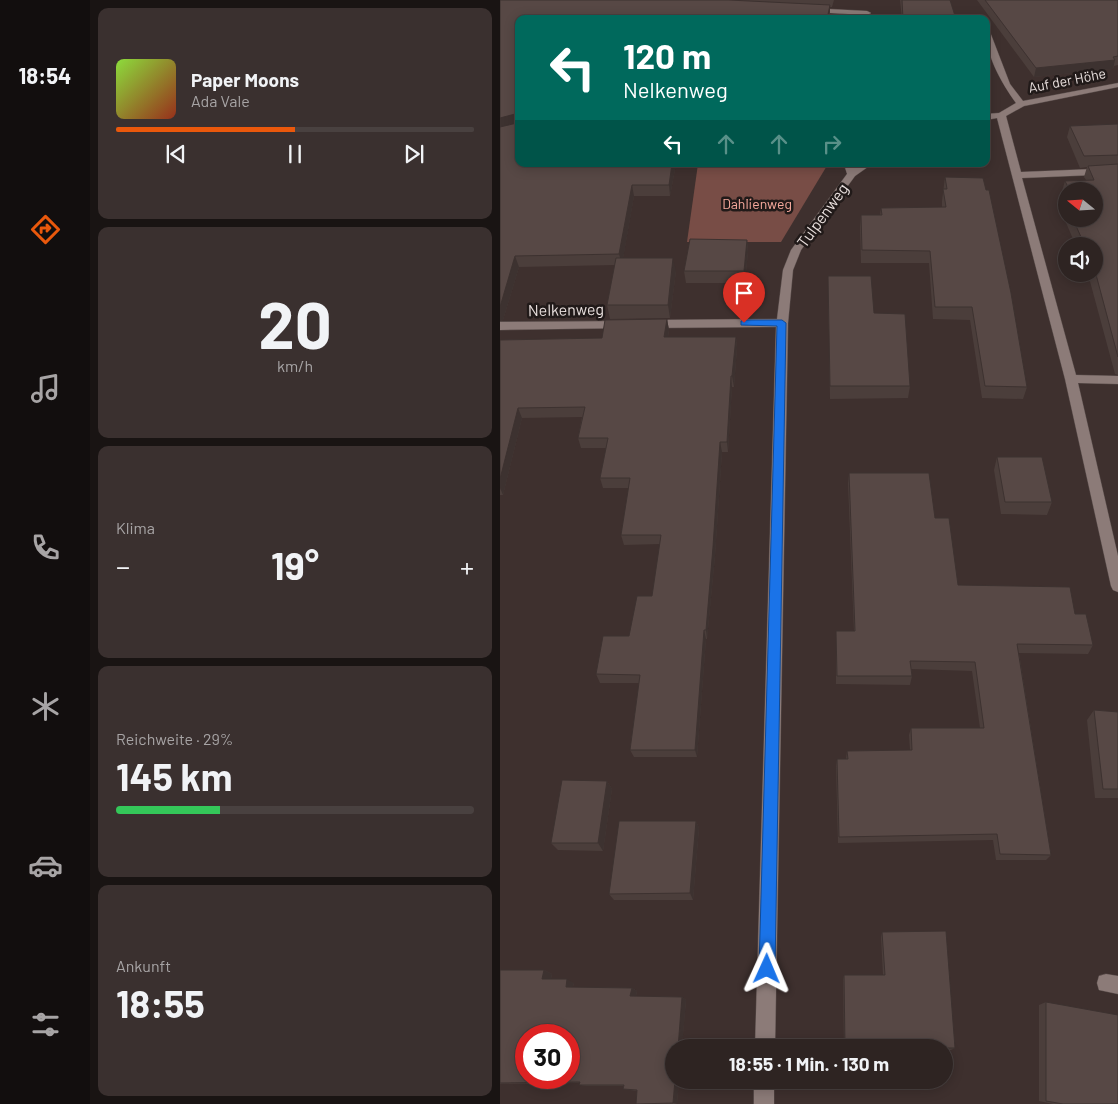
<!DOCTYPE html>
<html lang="de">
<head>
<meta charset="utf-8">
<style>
  :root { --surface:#2e2422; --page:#3a302f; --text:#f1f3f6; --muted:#a7a4a5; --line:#494140; --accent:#ea580c }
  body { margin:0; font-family:Barlow,sans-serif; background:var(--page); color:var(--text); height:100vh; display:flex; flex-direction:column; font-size:19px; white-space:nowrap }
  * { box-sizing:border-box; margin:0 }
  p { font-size:16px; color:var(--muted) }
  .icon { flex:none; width:28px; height:28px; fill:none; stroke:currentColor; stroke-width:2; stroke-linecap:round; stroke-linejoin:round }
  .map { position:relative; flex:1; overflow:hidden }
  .panel { display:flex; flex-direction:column; gap:8px; padding:8px; background:#191413; width:410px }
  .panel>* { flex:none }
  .banner { position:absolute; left:15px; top:15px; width:475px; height:152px; border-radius:10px; box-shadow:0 2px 12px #0003,0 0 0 1px var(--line); background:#00695c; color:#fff; overflow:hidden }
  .needle { width:32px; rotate:288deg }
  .buttons { position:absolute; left:558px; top:182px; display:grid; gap:10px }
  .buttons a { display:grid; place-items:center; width:45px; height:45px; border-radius:50%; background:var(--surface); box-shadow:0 2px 12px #0003,0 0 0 1px var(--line); font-size:25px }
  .speed { position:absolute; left:15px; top:1024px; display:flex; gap:10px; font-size:25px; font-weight:700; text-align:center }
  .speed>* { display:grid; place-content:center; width:65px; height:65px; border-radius:50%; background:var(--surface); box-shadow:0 2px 12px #0003,0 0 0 1px var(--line); line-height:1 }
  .speed .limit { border:8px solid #d22; background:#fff; color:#111 }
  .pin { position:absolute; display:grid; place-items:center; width:42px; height:42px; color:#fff; margin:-51px -21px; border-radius:50% 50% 50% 0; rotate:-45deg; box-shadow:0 0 5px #0007 }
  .pin .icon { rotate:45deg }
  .me { position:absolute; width:55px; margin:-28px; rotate:1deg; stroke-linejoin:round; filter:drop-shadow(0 0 4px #0008) }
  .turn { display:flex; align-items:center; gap:18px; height:105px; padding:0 25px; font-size:22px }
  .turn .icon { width:65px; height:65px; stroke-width:2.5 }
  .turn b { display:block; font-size:35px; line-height:42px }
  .lanes { display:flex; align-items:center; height:48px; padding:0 25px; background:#0003; justify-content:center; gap:25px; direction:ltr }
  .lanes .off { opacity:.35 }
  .big { font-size:38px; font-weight:700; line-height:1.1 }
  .panel .tile { flex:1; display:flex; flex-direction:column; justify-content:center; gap:8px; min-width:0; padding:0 18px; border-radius:10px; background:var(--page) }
  .panel .dial { align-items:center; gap:0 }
  .dial b { font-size:65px; line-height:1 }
  .song { display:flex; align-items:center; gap:15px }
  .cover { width:60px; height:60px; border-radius:8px; background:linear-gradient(135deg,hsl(90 70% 55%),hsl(10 70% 35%)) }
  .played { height:5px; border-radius:2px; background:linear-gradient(90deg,var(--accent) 50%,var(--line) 50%) }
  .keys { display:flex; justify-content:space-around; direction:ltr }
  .heat { display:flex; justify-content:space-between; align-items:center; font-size:28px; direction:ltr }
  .charge { height:8px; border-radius:4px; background:linear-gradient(90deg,#34c759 29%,var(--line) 0) }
  .trip { position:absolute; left:165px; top:1039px; width:288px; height:50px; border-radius:25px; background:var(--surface); box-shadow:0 2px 12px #0003,0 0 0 1px var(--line); font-weight:700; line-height:50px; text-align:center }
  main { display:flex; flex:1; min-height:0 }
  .tab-bar { display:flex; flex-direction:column; width:90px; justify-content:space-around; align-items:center; background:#120e0e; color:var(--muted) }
  .tab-bar .icon { width:35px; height:35px }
  .tab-bar .current { color:var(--accent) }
  .tab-bar b { font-size:22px; color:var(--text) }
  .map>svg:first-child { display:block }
  .green { fill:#784d46 }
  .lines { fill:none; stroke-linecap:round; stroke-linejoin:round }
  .service-casing { stroke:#584c4a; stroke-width:1 }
  .minor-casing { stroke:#584c4a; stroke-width:1 }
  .service { fill:#8c7b78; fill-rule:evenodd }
  .minor { fill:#8c7b78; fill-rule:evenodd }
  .wall { fill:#4b3e3b; fill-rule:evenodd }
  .shaded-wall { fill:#3d3230 }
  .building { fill:#574845; stroke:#3d3230; fill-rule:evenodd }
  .route { fill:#1a73e8; stroke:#114b97 }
  .labels { text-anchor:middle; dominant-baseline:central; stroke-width:5; stroke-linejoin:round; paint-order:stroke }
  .far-street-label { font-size:14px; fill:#e8dfdd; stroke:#211a19 }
  .far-park-label { font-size:14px; fill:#f7a99d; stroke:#211a19 }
  .street-label { font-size:16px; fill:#e8dfdd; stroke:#211a19 }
</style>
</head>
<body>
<main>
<nav class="tab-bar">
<b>18:54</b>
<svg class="icon current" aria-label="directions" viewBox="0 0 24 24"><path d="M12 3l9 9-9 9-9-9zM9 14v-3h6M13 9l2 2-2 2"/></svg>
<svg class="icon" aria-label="music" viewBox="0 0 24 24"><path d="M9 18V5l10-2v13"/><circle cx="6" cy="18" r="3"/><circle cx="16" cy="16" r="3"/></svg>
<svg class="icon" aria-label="phone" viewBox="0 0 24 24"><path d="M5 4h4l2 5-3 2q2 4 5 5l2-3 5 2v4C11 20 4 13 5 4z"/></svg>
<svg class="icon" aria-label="climate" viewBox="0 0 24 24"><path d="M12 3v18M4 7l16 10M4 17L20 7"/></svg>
<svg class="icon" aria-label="car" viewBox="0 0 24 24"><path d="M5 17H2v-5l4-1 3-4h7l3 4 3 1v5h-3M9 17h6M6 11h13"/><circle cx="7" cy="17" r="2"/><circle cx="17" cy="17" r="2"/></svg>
<svg class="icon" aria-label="filters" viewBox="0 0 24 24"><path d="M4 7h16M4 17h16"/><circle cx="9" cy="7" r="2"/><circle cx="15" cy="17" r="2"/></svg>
</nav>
<section class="panel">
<div class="tile">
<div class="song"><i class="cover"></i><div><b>Paper Moons</b><p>Ada Vale</p></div></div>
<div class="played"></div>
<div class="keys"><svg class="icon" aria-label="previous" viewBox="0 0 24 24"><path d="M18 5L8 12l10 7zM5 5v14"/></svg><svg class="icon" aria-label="pause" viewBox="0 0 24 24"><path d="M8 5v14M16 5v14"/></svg><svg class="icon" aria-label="next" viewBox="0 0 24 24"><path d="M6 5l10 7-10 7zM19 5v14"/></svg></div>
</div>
<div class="tile dial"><b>20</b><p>km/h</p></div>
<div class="tile"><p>Klima</p>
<div class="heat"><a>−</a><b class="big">19°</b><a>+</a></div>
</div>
<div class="tile"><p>Reichweite · 29%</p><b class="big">145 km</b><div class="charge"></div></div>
<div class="tile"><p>Ankunft</p><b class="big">18:55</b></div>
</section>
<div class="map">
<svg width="618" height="1104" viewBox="0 0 618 1104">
  <rect width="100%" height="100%" fill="#3e302e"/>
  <!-- green -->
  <path class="green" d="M198 164H328L281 242H187Z"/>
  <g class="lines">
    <defs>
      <path id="service" d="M606 974 618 976V994L599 990 597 983 599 976Z"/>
      <path id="minor" d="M309 8 367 11 371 13 367 15 312 12H309Z
        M486 30 490 32 510 84 523 101 618 83V87L524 106 506 116 521 172 618 168V174L522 178 576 375 618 376V384L578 383 618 556V592L613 590 611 586 565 379 497 118 486 120V114L499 113 516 103C501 82 486 56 486 30Z
        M344 164H352L354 168 361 164H372L355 176 301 250 293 270 288 323 275 1048H255L276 327 151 328 145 324 151 320 277 319 283 270 291 250 347 174Z
        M122 321 126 322 128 325 126 328 0 330V322Z
        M254 1080H274V1104H254Z"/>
    </defs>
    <!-- service casing -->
    <use href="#service" class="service-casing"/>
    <!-- minor casing -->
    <use href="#minor" class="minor-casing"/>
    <!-- service -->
    <use href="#service" class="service"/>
    <!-- minor -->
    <use href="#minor" class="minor"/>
  </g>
  <!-- wall -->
  <path class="wall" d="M0 0H334L332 7H330V15L19 19 176 164 170 196H134L123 258 176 271 170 318 110 319 107 305 115 265 19 267 3 320 0 321Z
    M400 0H450L456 19H402Z
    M477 0H618V65L614 66 613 69 534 77Z
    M618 124V375L615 374 588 274H594V246H576L558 204 565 181 586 180 584 177 587 167 580 168 567 137 570 126ZM566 191H594V219H566Z
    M445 177 527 387 523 399 482 398 470 320 433 319 429 263H361L360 227 361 215H380L381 208 442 207V201Z
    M247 240 248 252 245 283H186L184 271Z
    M328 276 374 313 410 386 408 398 330 399Z
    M167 319 169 330 168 337H236L237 348 234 387H232L228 452H222L215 556 207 639H206L197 757H134L130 750 139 683H100L96 674 129 636 152 596 160 544 124 545 121 535 129 488H103L100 478 106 448H81L78 438 82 417 22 418 3 495H0V340L102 338Z
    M497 457 552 502 547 515 501 514 494 470Z
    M349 473 435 518 458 585 575 614 593 645 588 654 519 653 551 855 546 860H496L493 840 338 843 336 766 337 759H346L347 751 410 750 409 735 411 728H480L472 671 411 669 412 676 410 685 336 684V631H354L348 483Z
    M594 710 618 712V798H595L587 720Z
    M107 781 112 789 103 851 58 850 51 843Z
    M196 821 199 828 193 900H114L109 894Z
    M382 932 455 1048 451 1050H444V1048H344L343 979 344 975H383L381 937Z
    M0 970H44L52 974 51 979 74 983 73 987 132 988 137 991 136 996 182 997 186 1000 177 1104H136L137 1091 123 1089V1086H86L79 1085V1083L0 1084Z
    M546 1002 618 1104H553L539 1101V1005Z"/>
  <!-- shaded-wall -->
  <path class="shaded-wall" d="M330 5 329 19H327Z
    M615 60 613 69 534 77 536 68Z
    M15 114 19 124 0 129V118Z
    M172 164H176L170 196 169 185Z
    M132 185 134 196 122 265 119 254Z
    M247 240 248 252 245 283 244 271Z
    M15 256 19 267 3 320 0 321V307Z
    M173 258 176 271 170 318 168 305Z
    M167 319 169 330 166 348 164 337Z
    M236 337 237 348 234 387 232 376Z
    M231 376 232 387 228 452 227 442Z
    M18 408 22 418 3 495 0 488V479Z
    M220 442 222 452 215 556 207 639 206 630Z
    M204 630 206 639 197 757 195 750Z
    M107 781 112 789 103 851 98 843Z
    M196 821 199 828 193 900 190 893Z
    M44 970 52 974 50 983 42 979Z
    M67 979 74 983 72 990 66 987Z
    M132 988 137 991 135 1000 130 996Z
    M182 997 186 1000 182 1048H178Z
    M175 1080H179L177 1104 173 1103Z"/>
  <!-- building -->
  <path class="building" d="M0 0H229L330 5 327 19H19V164H172L169 185H132L119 254 15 256 0 307V127L17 123 18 115 15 114 0 118Z
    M402 0H450L456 19H403Z
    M485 0H618V56L613 57 615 60 536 68Z
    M618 124V155L584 156 570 126Z
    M618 164V357L594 267V246H585L573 219H594V191H570L565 181 594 180 588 166Z
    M445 177 483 178 486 190H489L511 293 527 387 485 386 472 307H435L430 251 362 250 361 215H382L381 208 446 207 443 189H447Z
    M561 193H566V204Z
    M190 239 247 240 244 271H184Z
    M116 258H173L168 305H107Z
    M328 276H371L374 313 405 314 410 386H330Z
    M167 319 164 337H236L232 376H231L227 442H220L213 547 206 630H204L195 750H130L140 675 96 674 103 636H129L137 596H152L161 535H121L130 478H100L108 438H78L85 407 18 408 0 479V340L102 338 105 320Z
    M497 457H542L552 502H505Z
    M349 473H429L435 518H449L458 585 570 587 575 614H586L593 645 517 644 551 855 500 854 497 834 339 837 337 759H348L347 751 412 750 411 728H484L475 662 410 661 412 676H337L336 631H355Z
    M594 710 618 712V789H603Z
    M62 780 107 781 98 843H51Z
    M119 821H196L190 893 109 894Z
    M446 931 455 1048H345L344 975H385L382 932Z
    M0 970H44L42 979H67L66 987 132 988 130 996 182 997 178 1048H174V1080H175L173 1103 136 1104 137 1090 123 1089 124 1085H79L80 1082 0 1083ZM26 1035H69V1078H26Z
    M546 1002 618 1015V1104H563L546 1101Z"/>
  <!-- route -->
  <path class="route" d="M244 320H282L286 323 275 969 272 975 267 977 262 975 259 969 277 326 241 325V321Z"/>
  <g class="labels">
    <!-- far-street labels -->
    <g class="far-street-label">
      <text transform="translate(567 80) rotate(-11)">Auf der Höhe</text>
    </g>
    <!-- far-park labels -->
    <g class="far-park-label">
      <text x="257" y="203">Dahlienweg</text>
    </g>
    <!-- street labels -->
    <g class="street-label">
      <text transform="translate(322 215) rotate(-54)">Tulpenweg</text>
      <text transform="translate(66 309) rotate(-1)">Nelkenweg</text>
    </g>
  </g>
</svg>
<div class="buttons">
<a><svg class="needle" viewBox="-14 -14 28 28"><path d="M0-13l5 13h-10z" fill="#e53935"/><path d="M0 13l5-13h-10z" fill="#a7a4a5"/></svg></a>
<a><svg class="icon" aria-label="sound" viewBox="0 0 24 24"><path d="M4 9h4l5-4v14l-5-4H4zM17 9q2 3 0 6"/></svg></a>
</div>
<div class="speed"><div class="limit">30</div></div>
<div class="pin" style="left:244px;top:323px;background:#d93025"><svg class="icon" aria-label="arrive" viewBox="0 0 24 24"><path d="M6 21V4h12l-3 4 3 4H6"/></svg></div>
<svg class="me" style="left:267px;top:969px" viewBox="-20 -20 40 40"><path d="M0-17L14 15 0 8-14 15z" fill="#1a73e8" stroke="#fff" stroke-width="4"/></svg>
<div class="trip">18:55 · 1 Min. · 130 m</div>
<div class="banner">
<div class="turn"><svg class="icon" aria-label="left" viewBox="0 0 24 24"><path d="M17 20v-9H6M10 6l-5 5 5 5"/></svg><div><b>120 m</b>Nelkenweg</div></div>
<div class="lanes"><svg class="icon" aria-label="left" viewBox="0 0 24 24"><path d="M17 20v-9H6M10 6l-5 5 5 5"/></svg><svg class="icon off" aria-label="ahead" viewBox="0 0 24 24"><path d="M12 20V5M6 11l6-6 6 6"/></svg><svg class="icon off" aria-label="ahead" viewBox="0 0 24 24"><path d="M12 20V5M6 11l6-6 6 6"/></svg><svg class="icon off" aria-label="right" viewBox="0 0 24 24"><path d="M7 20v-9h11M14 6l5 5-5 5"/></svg></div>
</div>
</div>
</main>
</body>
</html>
